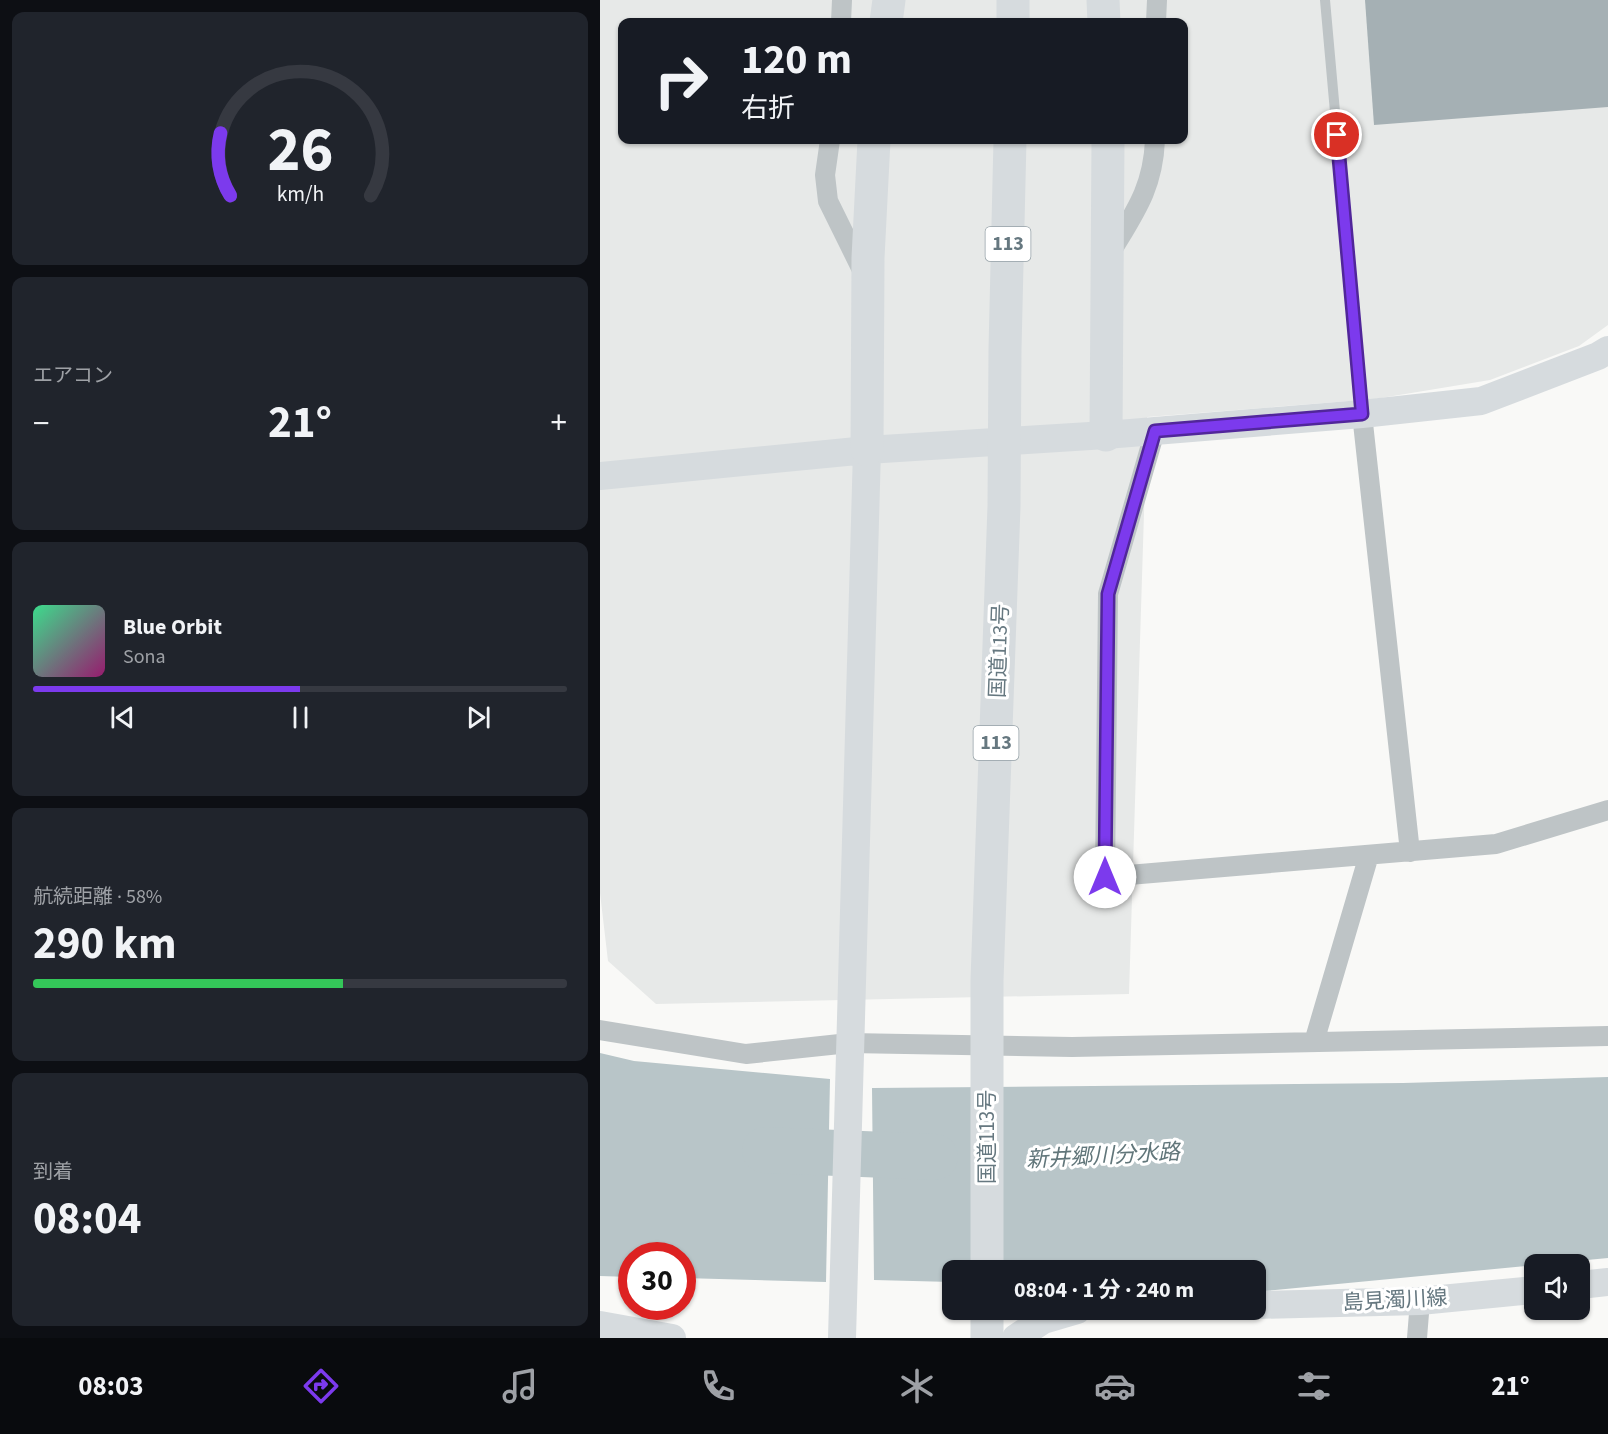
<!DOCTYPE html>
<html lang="ja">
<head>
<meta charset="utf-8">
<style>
  :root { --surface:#171b24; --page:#20242c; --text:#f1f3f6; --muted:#9ea1a6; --line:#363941; --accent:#7c3aed }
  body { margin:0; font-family:"Source Sans 3","Noto Sans JP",sans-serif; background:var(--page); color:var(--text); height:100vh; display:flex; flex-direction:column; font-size:22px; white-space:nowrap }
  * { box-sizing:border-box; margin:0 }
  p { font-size:20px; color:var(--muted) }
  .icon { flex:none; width:33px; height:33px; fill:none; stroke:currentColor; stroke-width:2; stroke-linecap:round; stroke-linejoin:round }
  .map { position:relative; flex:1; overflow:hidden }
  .panel { display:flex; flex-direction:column; gap:12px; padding:12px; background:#0d0f14; width:600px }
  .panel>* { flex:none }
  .hud { position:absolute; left:18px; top:18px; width:570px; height:126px; border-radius:12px; box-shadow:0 2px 4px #0004; background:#171b24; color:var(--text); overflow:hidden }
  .buttons { position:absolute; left:924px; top:1254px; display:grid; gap:12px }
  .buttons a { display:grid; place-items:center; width:66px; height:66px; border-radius:12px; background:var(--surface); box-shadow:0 2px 4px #0004; font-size:30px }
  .speed { position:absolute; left:18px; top:1242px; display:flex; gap:12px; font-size:30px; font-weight:700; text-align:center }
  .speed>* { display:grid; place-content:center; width:78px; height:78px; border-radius:50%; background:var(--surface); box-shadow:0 2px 4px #0004; line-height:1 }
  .speed .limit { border:9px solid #d22; background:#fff; color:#111 }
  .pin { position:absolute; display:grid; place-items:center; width:51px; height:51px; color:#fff; margin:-26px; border:3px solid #fff; border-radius:50%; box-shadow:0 2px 6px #0007 }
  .me { position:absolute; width:66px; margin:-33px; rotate:0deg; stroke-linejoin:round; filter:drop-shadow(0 0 4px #0008) }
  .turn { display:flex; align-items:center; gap:21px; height:126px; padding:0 24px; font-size:27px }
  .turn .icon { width:78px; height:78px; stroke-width:2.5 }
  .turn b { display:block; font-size:42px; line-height:51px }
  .big { font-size:45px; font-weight:700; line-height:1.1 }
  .panel .widget { flex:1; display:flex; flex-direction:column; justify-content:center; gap:9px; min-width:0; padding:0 21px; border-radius:12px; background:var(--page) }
  .panel .dial { align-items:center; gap:0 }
  .dial svg { height:156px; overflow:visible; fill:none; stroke:var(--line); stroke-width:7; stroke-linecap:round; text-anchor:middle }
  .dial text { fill:var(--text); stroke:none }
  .song { display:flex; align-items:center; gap:18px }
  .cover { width:72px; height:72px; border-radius:9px; background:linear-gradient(135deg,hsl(150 70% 55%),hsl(320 70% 35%)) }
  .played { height:6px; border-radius:3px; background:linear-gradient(90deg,var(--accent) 50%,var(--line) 50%) }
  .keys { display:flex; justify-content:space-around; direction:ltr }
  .heat { display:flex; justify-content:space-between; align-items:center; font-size:33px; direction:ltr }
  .charge { height:9px; border-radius:4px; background:linear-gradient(90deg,#34c759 58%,var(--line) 0) }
  .trip { position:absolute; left:342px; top:1260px; width:324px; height:60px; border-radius:12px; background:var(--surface); box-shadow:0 2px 4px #0004; font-weight:700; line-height:60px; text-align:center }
  .dock { display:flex; height:96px; justify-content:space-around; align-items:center; background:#090b0e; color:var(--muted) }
  .dock .icon { width:42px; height:42px }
  .dock .current { color:var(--accent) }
  .dock b { font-size:27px; color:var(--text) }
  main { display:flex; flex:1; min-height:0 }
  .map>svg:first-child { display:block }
  .built { fill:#e7e9e8; fill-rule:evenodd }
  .water { fill:#b8c5c8 }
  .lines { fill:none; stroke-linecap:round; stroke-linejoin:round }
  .river { stroke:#b8c5c8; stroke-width:46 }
  .building { fill:#a5b0b4 }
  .lane { stroke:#bec4c6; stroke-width:10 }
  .street { stroke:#bec4c6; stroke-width:20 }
  .secondary { stroke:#d6dbde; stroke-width:28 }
  .highway { stroke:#d6dbde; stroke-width:33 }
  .route-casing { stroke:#51269a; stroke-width:15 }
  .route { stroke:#7c3aed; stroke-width:10 }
  .labels { text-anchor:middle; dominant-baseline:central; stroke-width:6; stroke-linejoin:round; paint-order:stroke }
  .shield { fill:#fff; stroke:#94a0a6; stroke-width:1.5 }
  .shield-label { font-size:20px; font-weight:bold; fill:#667880 }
  .street-label { font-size:21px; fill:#667880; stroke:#fff }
  .water-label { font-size:22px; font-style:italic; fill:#61767a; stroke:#fff }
</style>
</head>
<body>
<main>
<section class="panel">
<div class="widget dial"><svg viewBox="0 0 100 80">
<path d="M14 69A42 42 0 1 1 86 69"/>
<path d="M14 69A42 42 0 0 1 9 37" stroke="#7c3aed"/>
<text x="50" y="56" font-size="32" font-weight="700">26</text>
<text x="50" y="72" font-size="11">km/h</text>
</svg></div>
<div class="widget"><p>エアコン</p>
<div class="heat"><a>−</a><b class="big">21°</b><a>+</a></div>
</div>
<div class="widget">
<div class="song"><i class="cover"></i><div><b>Blue Orbit</b><p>Sona</p></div></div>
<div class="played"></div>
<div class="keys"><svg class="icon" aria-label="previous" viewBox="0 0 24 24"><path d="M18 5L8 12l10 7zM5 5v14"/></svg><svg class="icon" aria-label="pause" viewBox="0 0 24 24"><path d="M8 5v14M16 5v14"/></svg><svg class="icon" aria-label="next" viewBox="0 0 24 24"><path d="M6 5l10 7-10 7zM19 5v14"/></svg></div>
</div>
<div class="widget"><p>航続距離 · 58%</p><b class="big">290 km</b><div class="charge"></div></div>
<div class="widget"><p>到着</p><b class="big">08:04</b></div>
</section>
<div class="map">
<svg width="1008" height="1338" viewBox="0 0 1008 1338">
  <rect width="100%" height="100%" fill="#f9f9f7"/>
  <!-- built -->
  <path class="built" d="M0 0H1008V325L979 346 890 380 775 399 547 417 529 994 56 1004 8 961 0 893ZM22 22H584V140H22Z"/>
  <!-- water -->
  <path class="water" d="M0 1053 34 1061 230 1079 226 1282 83 1278 82 1256H32L31 1277 0 1276Z
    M1008 1077V1258L666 1291H656V1270H352V1282L274 1280 272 1088 803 1083Z"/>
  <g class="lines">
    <!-- river -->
    <path class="river" d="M165 1150 335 1157"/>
  </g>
  <!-- building -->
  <path class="building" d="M765 0H1008V107L774 125Z"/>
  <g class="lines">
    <!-- lane -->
    <path class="lane" d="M725 0 762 414"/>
    <!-- street -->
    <path class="street" d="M241 22 242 0
      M556 22 557 0
      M230 140 225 175 228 201 264 274
      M511 252C535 212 553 188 555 140
      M762 414 810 852
      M555 431 508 594 505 877 896 844 1008 810
      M0 1030 146 1054 249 1043 472 1047 1008 1036
      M714 1042 769 855
      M817 1338 820 1301"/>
    <!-- secondary -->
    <path class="secondary" d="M0 476 267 450 506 435 762 414 881 401 998 356 1008 350
      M980 1285 1008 1282
      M656 1305 820 1301 934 1290
      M0 1325 72 1338
      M242 1338 267 450
      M416 1338 443 1320 477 1310"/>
    <!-- highway -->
    <path class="highway" d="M503 0 504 22
      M286 22 289 0
      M413 22V0
      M506 435 508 140
      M267 450 268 258 274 140
      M387 1270V980L404 506 405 349 410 140
      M387 1310V1338"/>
  </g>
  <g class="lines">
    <defs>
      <path id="route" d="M505 877 508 594 555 431 762 414 737 135"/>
    </defs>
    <!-- route casing -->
    <use href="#route" class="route-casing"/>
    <!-- route -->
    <use href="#route" class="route"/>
  </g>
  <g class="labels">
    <!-- shield labels -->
    <g class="shield">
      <rect x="385.5" y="227" width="45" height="34" rx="4.5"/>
      <rect x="373.5" y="726" width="45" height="34" rx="4.5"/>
    </g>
    <g class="shield-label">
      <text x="408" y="244">113</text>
      <text x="396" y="743">113</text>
    </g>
    <!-- street labels -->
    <g class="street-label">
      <text transform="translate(399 651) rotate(-88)">国道113号</text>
      <text transform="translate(387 1137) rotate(-90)">国道113号</text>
      <text transform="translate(795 1300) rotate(-3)">島見濁川線</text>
    </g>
    <!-- water labels -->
    <g class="water-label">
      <text transform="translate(503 1156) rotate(-3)">新井郷川分水路</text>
    </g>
  </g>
</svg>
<div class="buttons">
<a><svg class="icon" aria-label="sound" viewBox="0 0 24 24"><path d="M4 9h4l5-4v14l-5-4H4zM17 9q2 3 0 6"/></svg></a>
</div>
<div class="speed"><div class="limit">30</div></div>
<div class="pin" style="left:737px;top:135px;background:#d93025"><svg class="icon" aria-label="arrive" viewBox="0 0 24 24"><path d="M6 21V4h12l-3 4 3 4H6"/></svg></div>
<svg class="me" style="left:505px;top:877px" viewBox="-20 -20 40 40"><circle r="19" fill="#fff"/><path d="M0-13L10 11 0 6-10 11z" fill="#7c3aed"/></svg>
<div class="trip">08:04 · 1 分 · 240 m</div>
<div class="hud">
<div class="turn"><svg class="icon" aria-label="right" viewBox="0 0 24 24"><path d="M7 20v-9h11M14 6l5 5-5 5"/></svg><div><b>120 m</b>右折</div></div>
</div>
</div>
</main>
<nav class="dock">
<b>08:03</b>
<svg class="icon current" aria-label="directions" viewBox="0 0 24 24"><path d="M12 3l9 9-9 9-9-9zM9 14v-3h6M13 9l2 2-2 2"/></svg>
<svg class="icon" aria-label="music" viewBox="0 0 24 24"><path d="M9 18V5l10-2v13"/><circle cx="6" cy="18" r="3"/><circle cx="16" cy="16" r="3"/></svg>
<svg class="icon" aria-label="phone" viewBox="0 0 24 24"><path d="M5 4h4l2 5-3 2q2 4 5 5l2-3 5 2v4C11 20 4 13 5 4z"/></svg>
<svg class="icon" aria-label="climate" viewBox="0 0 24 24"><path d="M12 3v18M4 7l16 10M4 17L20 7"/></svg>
<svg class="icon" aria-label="car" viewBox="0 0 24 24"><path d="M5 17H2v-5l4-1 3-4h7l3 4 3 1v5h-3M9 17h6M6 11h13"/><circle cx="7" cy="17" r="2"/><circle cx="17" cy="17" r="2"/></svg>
<svg class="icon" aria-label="filters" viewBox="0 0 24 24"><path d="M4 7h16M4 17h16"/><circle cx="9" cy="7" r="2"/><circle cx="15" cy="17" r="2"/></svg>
<b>21°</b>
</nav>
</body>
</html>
